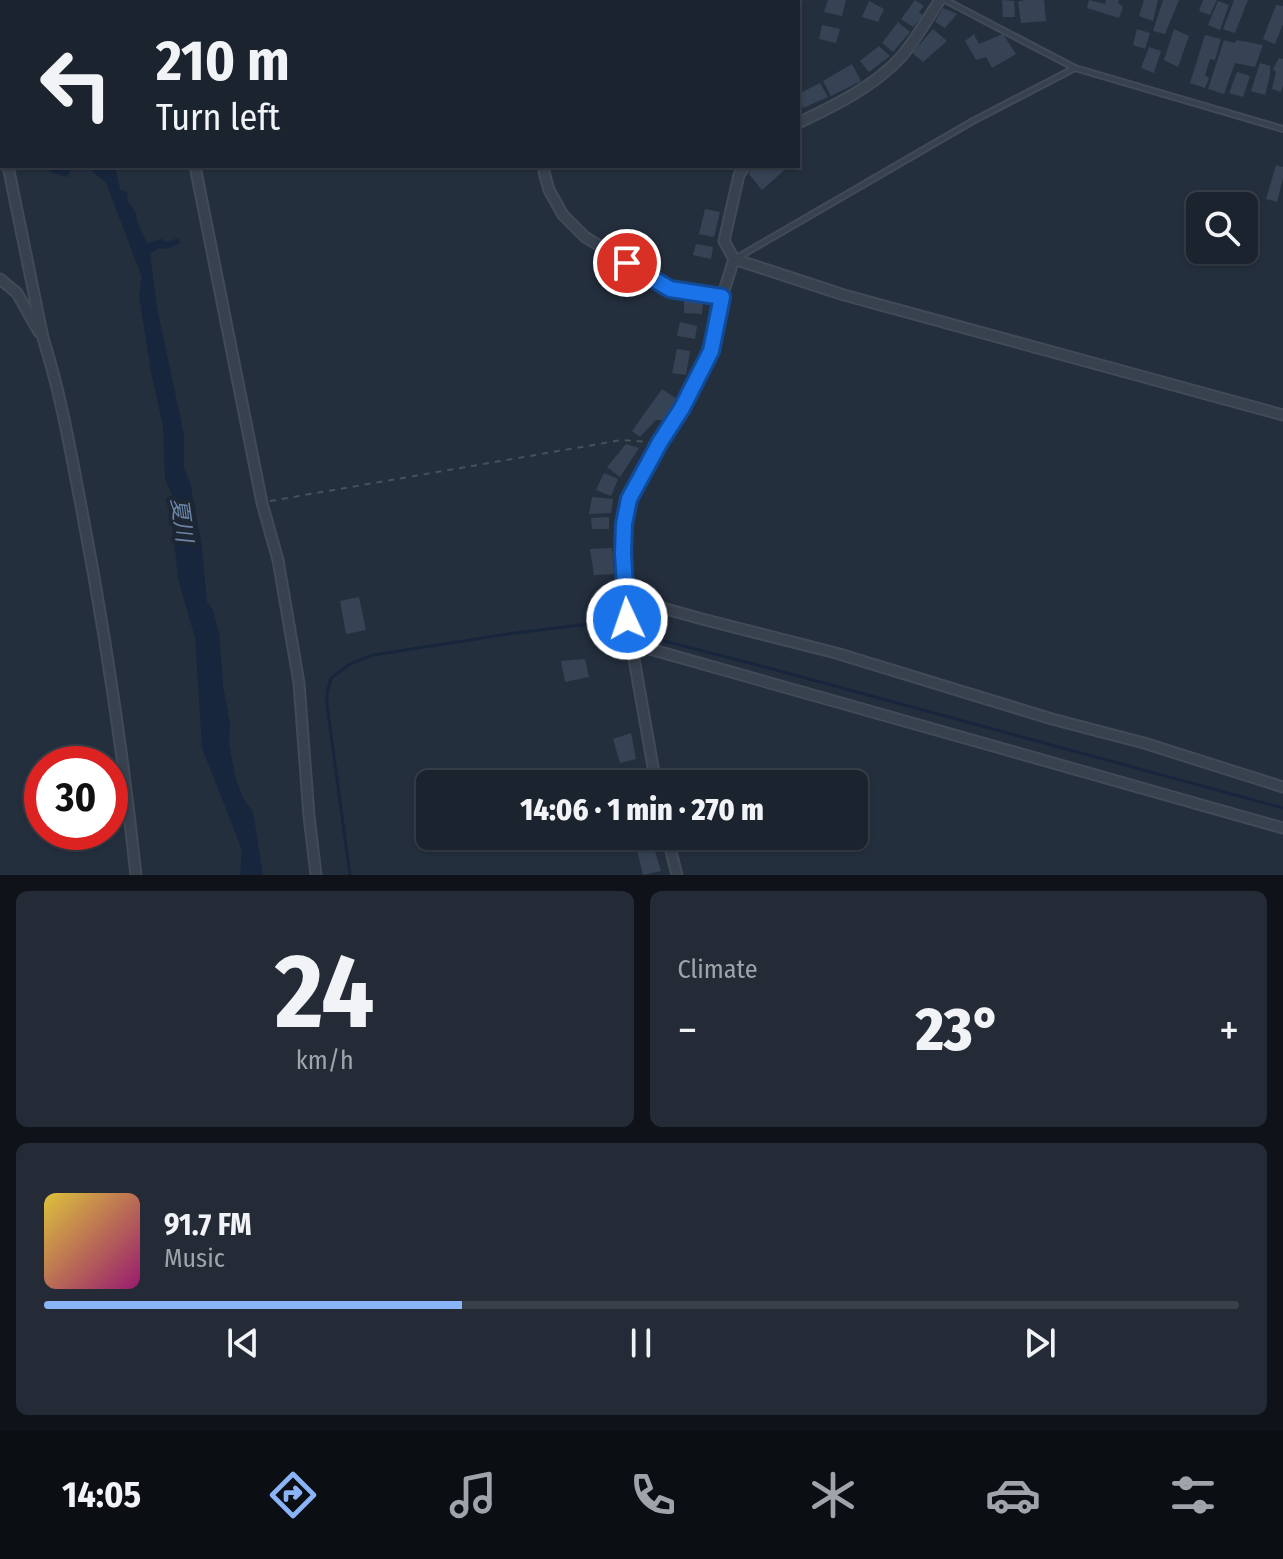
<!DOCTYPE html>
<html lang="en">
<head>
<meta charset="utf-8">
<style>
  :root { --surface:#1b232e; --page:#242b36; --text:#f1f3f6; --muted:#a0a4aa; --line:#39404a; --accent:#8ab4f8 }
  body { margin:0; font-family:"Fira Sans Condensed","Noto Sans JP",sans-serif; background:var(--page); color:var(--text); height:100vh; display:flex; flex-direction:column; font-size:30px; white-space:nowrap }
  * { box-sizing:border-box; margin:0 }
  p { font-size:26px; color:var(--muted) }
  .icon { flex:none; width:44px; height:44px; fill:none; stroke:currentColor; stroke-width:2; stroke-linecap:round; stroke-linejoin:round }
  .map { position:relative; height:875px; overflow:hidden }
  .panel { display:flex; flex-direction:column; gap:16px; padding:16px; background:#0f1319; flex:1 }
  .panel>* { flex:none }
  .banner { position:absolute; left:0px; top:0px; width:800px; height:168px; box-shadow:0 2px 6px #0004,0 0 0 2px var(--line); background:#1b232e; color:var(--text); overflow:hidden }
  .controls { position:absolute; left:1186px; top:192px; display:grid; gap:16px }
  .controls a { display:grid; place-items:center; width:72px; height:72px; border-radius:12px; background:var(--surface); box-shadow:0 2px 6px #0004,0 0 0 2px var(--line); font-size:40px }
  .speed { position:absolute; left:24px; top:746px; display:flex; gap:16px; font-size:40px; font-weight:700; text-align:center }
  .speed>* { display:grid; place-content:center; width:104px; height:104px; border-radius:50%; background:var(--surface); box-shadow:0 2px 6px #0004,0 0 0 2px var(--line); line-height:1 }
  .speed .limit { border:12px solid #d22; background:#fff; color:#111 }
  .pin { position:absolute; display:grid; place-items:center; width:68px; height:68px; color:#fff; margin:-34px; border:4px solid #fff; border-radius:50%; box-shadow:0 2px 8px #0007 }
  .me { position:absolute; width:88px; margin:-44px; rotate:357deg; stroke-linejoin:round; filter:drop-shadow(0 0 6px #0008) }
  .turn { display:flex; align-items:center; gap:28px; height:168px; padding:0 24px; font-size:36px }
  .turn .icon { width:104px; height:104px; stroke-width:2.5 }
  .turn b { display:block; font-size:56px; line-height:68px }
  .big { font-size:60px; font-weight:800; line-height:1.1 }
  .panel .card { flex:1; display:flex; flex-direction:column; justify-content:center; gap:12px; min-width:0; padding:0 28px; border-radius:12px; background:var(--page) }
  .panel .dial { align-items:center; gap:0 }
  .dial b { font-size:104px; line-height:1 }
  .song { display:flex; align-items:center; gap:24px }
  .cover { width:96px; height:96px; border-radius:12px; background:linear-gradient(135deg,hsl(50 70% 55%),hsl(320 70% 35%)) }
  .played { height:8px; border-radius:4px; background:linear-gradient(90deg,var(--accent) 35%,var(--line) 35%) }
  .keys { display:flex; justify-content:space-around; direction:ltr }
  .heat { display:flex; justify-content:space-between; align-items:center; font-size:44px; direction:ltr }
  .panel .tiles { flex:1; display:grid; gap:16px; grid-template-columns:1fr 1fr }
  .card:last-child { grid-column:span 2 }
  .trip { position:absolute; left:416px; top:770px; width:452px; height:80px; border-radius:12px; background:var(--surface); box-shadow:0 2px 6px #0004,0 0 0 2px var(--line); font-weight:800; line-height:80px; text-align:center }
  .dock { display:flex; height:128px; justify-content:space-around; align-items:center; background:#0b0e12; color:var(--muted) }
  .dock .icon { width:56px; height:56px }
  .dock .selected { color:var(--accent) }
  .dock b { font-size:36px; color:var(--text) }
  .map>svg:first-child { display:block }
  .water { fill:#17263c }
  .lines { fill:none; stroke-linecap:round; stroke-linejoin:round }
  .stream { stroke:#17263c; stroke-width:3 }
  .building { fill:#364354 }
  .service-casing { stroke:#414a57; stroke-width:8 }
  .minor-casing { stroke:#414a57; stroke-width:13 }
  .path { stroke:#3f5557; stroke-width:2; stroke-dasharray:6 6; stroke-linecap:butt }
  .service { stroke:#38414e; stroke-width:4 }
  .minor { stroke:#38414e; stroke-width:9 }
  .route-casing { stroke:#114b97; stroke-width:20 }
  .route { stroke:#1a73e8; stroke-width:14 }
  .labels { text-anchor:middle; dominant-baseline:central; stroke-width:8; stroke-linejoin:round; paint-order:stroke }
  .water-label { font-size:22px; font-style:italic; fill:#6d86a8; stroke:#1d2633 }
</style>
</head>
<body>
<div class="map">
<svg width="1283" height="875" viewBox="0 0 1283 875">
  <rect width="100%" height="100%" fill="#242f3e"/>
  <!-- water -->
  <path class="water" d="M46 166H115L120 189 127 192 128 201 136 213 137 221 147 243 162 239 166 242 179 238 180 243 167 249 159 248 150 254 157 307 184 435V468L190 482 201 540 207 602 213 610 219 633 223 685 230 724 229 744 235 776 243 798 253 812 263 875H240L242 850 202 748 195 638 178 578 171 513 175 501 165 479 163 426 151 372 139 295 142 277 106 183 91 170H71L66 177 50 172Z"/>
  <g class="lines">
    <!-- stream -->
    <path class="stream" d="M350 875 327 705V693L331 678 350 664 373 655 515 633 590 624 637 634 765 667 1283 808"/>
  </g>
  <!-- building -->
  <path class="building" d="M828 0H846L842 16 824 12Z
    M915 0 924 6 919 12 923 16 913 27 901 19Z
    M1002 0 1014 1 1015 17H1003Z
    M1024 0H1044L1046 21 1021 23 1018 2Z
    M1089 0 1105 4 1106 0H1119L1118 3 1123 7 1119 18 1087 8Z
    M1144 0H1158L1153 21 1139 16Z
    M1163 0H1179L1165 34 1153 31Z
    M1203 0H1217L1210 15 1199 11Z
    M1234 0H1248L1235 33 1223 29Z
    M869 1 884 9 878 22 862 17Z
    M1218 1 1229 5 1220 30 1208 25Z
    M1276 5 1283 6V24L1275 44 1263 39Z
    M943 8 957 14 945 28 935 22Z
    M898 22 910 32 893 52 882 43Z
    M822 25 840 29 836 43 819 39Z
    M933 29 947 41 923 62 912 53Z
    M1137 29 1150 33 1145 49 1133 45Z
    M1174 29 1189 36 1178 67 1164 60Z
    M974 34 979 44 1003 34 1016 54 992 68 986 57 976 60 965 41Z
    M1205 35 1221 39 1215 60 1210 59 1205 75 1209 78 1205 88 1190 83Z
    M1224 40 1234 43 1237 40 1263 45 1255 67 1235 63 1224 94 1208 89Z
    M879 46 890 56 869 72 860 61Z
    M1149 47 1161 51 1154 73 1141 68Z
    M1279 58 1283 59V85L1281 92 1272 89 1276 72 1273 69Z
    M1260 63 1270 66V75L1265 95 1251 91Z
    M852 64 861 81 831 96 823 81Z
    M1237 72 1250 76 1243 97 1229 93Z
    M820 83 828 97 803 108 798 94Z
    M1276 165 1283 167V178L1277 202 1266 199Z
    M753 166H789L762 190 749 174Z
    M705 209 720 212 714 237 699 234Z
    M696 244 713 247 711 259 693 255Z
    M684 299 703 301 702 314 684 313Z
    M680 322 697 326 695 339 677 336Z
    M677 349 690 351 686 375 672 373Z
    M662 389 677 399 663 420H656L640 437 632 431Z
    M626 444 639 448 620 477 607 467Z
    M604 473 618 479 611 496 596 490Z
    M592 497 613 499 611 513 589 514Z
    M609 517V529H592L591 518Z
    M612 548 614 574 594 575 590 549Z
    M359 597 366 630 346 634 340 601Z
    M585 659 589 677 565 682 561 661Z
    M631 733 636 759 620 763 613 739Z
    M652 842 661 871 643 875 636 846Z"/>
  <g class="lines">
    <defs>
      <path id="service" d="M945 0 1075 68 1283 129
        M735 259 973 121 1075 68"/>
      <path id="minor" d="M162 0V2
        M588 2V0
        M798 123C834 106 875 86 902 56 916 39 928 18 940 0
        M0 131 2 140
        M8 166 43 338C61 394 71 454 82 511 105 632 123 753 136 875
        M195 166 262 503 278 560 299 683 309 816 316 875
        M545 166 544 172 549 190 563 215 585 237 670 289 722 297
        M745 166 739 175 724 241 734 259 844 295 1283 415
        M0 279 17 293 39 332
        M627 598 702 619 836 653 1052 719 1144 743 1283 787
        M632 644 1283 828
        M656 784 627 619 623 553 624 524 629 499 660 442 682 408 711 351 722 297 734 259
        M667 836 677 875"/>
    </defs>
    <!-- service casing -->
    <use href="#service" class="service-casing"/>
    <!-- minor casing -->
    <use href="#minor" class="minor-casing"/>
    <!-- path -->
    <path class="path" d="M270 501 622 440 650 442"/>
    <!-- service -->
    <use href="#service" class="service"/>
    <!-- minor -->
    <use href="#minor" class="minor"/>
  </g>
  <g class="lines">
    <defs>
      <path id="route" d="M627 263 670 289 722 297 711 351 682 408 660 442 629 499 624 524 623 553 627 619"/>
    </defs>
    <!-- route casing -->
    <use href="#route" class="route-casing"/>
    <!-- route -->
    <use href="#route" class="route"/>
  </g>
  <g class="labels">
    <!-- water labels -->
    <g class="water-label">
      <text transform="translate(182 520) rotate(82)">夏川</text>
    </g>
  </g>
</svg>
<div class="controls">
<a><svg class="icon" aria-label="search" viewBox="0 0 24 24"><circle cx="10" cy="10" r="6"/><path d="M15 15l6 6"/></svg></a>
</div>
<div class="speed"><div class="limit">30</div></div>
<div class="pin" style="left:627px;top:263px;background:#d93025"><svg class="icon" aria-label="arrive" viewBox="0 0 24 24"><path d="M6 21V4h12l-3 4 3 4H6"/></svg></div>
<svg class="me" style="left:627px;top:619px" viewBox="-20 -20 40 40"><circle r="17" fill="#1a73e8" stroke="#fff" stroke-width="3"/><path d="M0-11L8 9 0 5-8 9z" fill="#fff"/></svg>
<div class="trip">14:06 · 1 min · 270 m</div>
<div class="banner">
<div class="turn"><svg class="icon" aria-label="left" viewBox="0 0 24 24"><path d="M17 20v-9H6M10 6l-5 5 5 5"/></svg><div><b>210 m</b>Turn left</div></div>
</div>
</div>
<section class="panel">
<div class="tiles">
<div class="card dial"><b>24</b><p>km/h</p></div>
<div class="card"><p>Climate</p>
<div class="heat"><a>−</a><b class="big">23°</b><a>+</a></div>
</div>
<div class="card">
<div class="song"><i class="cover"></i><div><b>91.7 FM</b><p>Music</p></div></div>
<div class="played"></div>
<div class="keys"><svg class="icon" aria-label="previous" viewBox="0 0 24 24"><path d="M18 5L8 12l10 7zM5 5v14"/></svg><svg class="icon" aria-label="pause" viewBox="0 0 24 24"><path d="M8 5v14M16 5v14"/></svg><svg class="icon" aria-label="next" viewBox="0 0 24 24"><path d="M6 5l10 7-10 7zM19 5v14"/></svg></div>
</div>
</div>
</section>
<nav class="dock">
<b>14:05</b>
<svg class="icon selected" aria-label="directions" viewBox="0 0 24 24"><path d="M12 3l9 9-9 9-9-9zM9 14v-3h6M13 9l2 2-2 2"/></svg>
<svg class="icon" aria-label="music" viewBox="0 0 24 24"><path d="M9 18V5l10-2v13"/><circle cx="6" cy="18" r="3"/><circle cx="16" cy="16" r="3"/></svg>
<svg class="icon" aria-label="phone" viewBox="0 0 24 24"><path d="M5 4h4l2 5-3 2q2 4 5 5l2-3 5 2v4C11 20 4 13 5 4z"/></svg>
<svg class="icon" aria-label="climate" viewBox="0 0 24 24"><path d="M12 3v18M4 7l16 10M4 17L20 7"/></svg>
<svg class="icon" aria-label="car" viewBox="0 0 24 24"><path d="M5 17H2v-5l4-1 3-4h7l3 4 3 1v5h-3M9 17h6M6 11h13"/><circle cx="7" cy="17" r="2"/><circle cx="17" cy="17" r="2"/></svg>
<svg class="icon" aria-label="filters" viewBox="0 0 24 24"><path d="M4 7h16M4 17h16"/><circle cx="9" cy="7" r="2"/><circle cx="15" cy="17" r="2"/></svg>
</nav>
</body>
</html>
